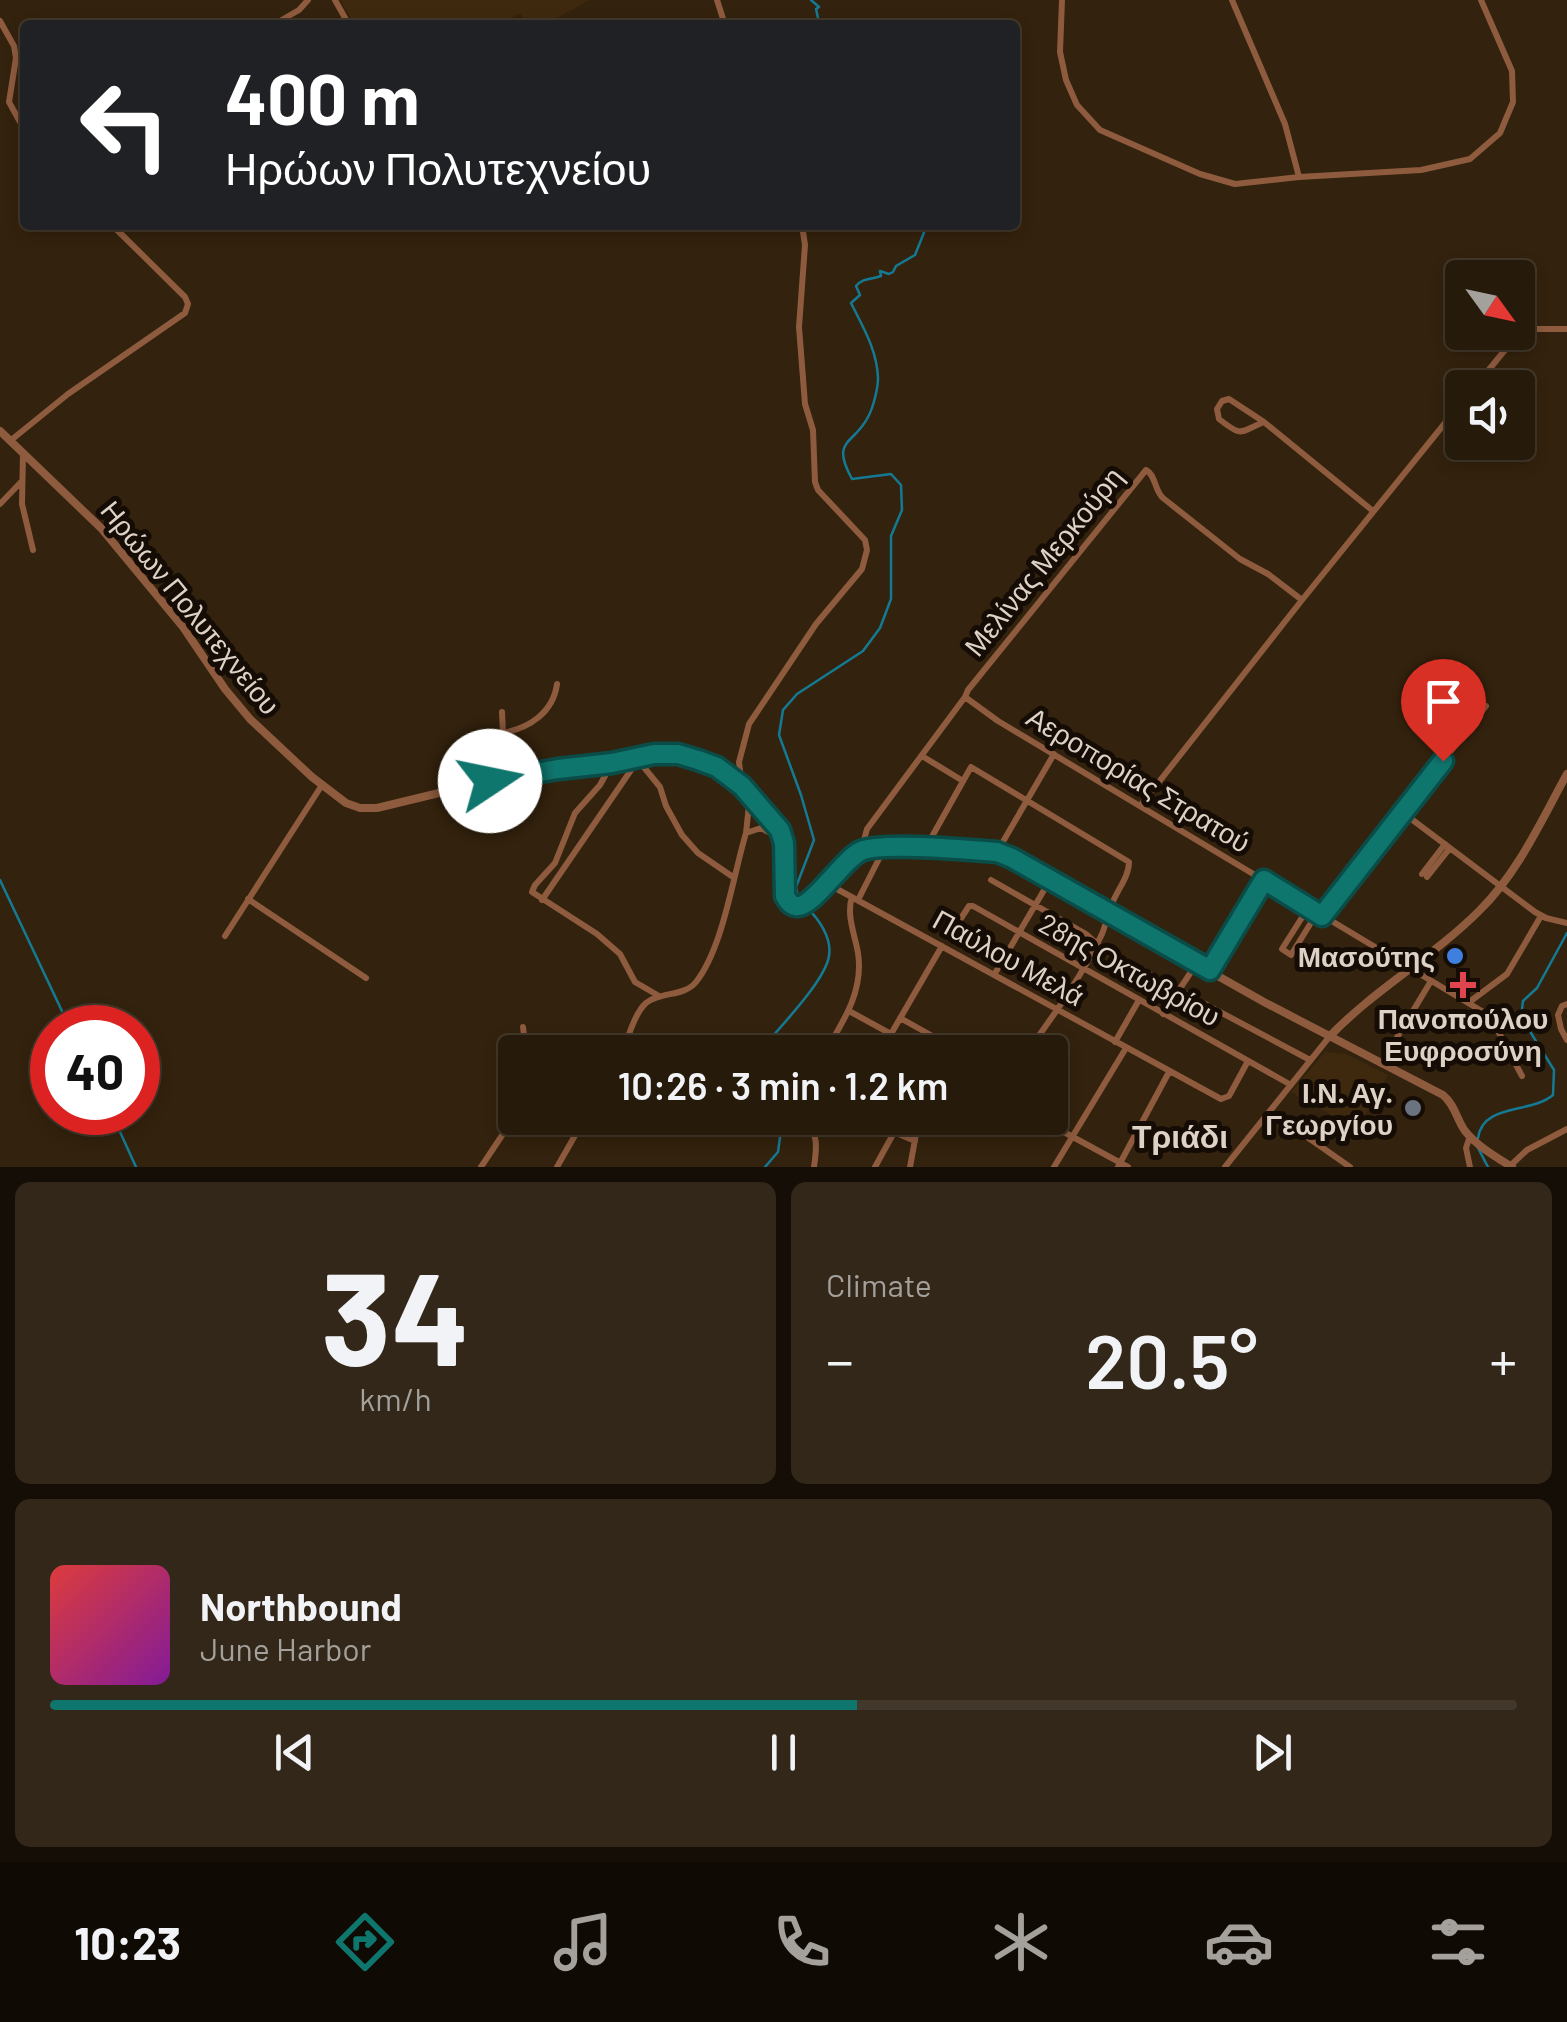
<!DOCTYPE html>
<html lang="en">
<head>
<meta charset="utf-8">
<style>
  :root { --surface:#261a0a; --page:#322718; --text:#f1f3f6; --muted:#a4a19c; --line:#42382b; --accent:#0f766e }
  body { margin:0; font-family:Barlow,sans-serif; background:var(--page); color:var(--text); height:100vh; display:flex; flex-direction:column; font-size:38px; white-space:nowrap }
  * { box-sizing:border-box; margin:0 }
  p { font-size:32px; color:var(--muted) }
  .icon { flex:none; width:55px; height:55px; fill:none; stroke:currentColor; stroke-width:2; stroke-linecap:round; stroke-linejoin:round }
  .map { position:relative; height:1167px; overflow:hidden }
  .details { display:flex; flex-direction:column; gap:15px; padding:15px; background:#150e06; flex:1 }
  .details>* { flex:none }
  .banner { position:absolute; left:20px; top:20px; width:1000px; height:210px; border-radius:10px; box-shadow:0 5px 15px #0003,0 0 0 2px var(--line); background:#202124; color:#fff; overflow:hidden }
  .needle { width:65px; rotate:123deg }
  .fabs { position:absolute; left:1445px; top:260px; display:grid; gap:20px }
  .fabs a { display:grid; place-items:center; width:90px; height:90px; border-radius:10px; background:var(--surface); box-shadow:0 5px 15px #0003,0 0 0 2px var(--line); font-size:50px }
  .speed { position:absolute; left:30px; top:1005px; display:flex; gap:20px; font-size:50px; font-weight:700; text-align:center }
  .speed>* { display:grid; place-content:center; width:130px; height:130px; border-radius:50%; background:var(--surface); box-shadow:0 5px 15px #0003,0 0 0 2px var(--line); line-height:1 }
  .speed .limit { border:15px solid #d22; background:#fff; color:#111 }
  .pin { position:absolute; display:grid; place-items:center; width:85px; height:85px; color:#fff; margin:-102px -42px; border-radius:50% 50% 50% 0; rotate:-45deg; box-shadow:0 0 10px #0007 }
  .pin .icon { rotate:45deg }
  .me { position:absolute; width:110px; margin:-55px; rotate:79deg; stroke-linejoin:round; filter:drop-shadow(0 0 8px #0008) }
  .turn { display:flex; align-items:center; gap:35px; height:210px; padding:0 40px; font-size:45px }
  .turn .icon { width:130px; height:130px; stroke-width:2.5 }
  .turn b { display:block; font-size:70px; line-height:85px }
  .big { font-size:75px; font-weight:600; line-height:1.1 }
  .details .card { flex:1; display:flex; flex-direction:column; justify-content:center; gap:15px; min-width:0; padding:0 35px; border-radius:15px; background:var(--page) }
  .details .dial { align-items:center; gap:0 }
  .dial b { font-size:130px; line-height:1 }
  .song { display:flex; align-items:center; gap:30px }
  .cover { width:120px; height:120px; border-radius:15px; background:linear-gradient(135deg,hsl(0 70% 55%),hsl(290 70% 35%)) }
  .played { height:10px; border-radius:5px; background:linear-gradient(90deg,var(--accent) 55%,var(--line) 55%) }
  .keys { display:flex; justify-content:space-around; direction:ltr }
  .heat { display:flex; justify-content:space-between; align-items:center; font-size:55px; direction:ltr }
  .details .tiles { flex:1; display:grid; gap:15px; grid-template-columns:1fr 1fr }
  .card:last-child { grid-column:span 2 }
  .trip { position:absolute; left:498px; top:1035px; width:570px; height:100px; border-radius:10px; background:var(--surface); box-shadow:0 5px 15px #0003,0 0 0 2px var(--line); font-weight:600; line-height:100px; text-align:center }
  .menu { display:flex; height:160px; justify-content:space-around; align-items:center; background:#0f0a04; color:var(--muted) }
  .menu .icon { width:70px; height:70px }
  .menu .active { color:var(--accent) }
  .menu b { font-size:45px; color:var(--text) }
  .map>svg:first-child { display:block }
  .built { fill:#3f290e }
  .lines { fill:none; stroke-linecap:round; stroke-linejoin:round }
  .stream { stroke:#147a94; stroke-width:2.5 }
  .minor { stroke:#8e5b3e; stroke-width:6 }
  .tertiary { stroke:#8e5b3e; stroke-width:8 }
  .route-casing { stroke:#0a4d48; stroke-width:25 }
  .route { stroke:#0f766e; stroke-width:18 }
  .shop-dot { fill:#3f7fe0; stroke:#150d05; stroke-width:4 }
  .health-dot { fill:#e0444e; stroke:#150d05; stroke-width:4 }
  .worship-dot { fill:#6b7280; stroke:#150d05; stroke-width:4 }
  .labels { text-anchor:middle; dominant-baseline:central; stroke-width:10; stroke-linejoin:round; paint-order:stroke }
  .street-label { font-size:28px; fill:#ded2c6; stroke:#150d05 }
  .poi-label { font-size:28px; font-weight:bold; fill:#ded2c6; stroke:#150d05; text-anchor:end }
  .quarter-label { font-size:32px; font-weight:bold; fill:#ded2c6; stroke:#150d05 }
</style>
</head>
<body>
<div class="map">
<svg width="1567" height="1167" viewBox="0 0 1567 1167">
  <rect width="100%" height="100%" fill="#33220d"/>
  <!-- built -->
  <path class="built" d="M340 0H589L545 25H528L520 13 499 25H355Z
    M1325 1052 1346 1054 1388 1075 1357 1130 1291 1092Z"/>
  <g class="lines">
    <!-- stream -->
    <path class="stream" d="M811 0 819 7 816 9 818 18 824 25
      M0 880 70 1028
      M798 897 796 887 814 840 801 795 779 735 783 710 797 694 863 651 880 628 891 599V536L902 510 901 485 891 474 852 479C830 439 854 445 868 417 873 408 878 389 878 378 877 350 863 327 851 303L860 295 856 286C864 277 871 280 881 276L880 271 889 274 893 272 896 266 915 255 927 225
      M759 1052C776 1031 825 982 829 956 832 938 819 919 807 908
      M111 1112 136 1167
      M754 1118 773 1119 781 1130 778 1152 765 1167
      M1478 1138C1483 1103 1531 1114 1553 1095L1554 1070 1521 1017 1523 1001 1537 988 1567 933
      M1477 1146 1488 1167"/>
    <!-- minor -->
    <path class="minor" d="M335 0 349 25
      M717 0 725 25
      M1062 0 1060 52 1066 80 1077 105 1100 130 1200 174 1235 184 1299 177 1421 170 1470 159 1500 133 1513 102 1512 71 1481 0
      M1232 0 1285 124 1299 177
      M0 21 14 46 16 58 9 102 25 131
      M273 25 299 10 308 0
      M1474 388 1522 329H1567
      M1264 422 1229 399 1222 401 1217 409 1219 419C1243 438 1239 432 1264 422L1373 511
      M10 441 68 394 185 313 188 304 185 297 112 225
      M23 454 22 504 33 550
      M0 504 22 481
      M965 697 998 721 1490 1016 1522 1076
      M502 712 505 777
      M503 733C529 728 553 713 557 684
      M922 756 963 781
      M638 760 660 787 666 806 682 835 698 853 733 877
      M612 763 600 785 575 813 555 863 535 885 532 892 597 934 620 954 635 982 659 996
      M1140 806 1302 600 1462 402
      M1402 812 1535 912 1546 918 1567 923
      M746 833 749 805 742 787 739 762 749 724 816 624 862 569 867 550 865 540 818 490 815 482 813 430 805 404 799 327 805 245 802 225
      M925 849 971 767 1129 862C1129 877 1117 890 1112 904 1108 914 1106 924 1102 934 1082 976 1054 1015 1027 1052
      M861 851 867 829 965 697 968 690 1146 470C1156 475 1154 490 1163 498L1240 559 1268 574 1302 600
      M997 852 1054 754
      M1422 874 1445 844
      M1427 877 1450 848
      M991 880 1086 934 1104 950 1310 1060
      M826 883 1221 1099 1229 1096 1248 1061
      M248 899 366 978
      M542 900 640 757
      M858 900 885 847
      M1308 908 1282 949 1291 955 1317 913
      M1322 916 1486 706
      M956 926 969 906H973L1291 1085
      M225 936 322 785
      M1210 970 1263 880
      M994 975 1050 880
      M1468 1003 1507 974 1541 916
      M1567 1004 1562 1006 1558 1015 1561 1029 1567 1040
      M849 1011 924 1052
      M1163 1014 1197 963
      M900 1018 961 1052
      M523 1027 526 1052
      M891 1034 942 946
      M1115 1042 1139 1000
      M622 1052C629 1037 634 1014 646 1003 661 991 684 997 696 982 723 948 733 876 746 833L761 828 774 835 782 846
      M825 1052C843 1022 864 991 858 953 855 935 846 915 852 897
      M1381 1064 1431 981
      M1270 1111 1350 1167
      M806 1118C818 1135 817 1147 814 1167
      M1038 1118 1128 1167
      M894 1132 915 1141
      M1510 1166 1527 1150 1567 1129
      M481 1167 515 1116
      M557 1167 585 1118
      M875 1167 902 1118
      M910 1167 919 1118
      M1054 1167 1126 1048
      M1118 1167 1169 1072
      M1225 1167 1330 1036
      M1470 1167 1466 1148 1470 1136"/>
    <!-- tertiary -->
    <path class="tertiary" d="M0 431 101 528 183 627 225 689 250 719 312 777 346 803 360 808H377L505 777 612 763 654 754H678L717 767 742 787 769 815 783 835 784 893 791 904 799 907 803 905 810 901 852 856 869 848 892 847 1000 853 1264 1002 1443 1095C1455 1105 1456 1118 1465 1131 1477 1146 1496 1157 1512 1167
      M1330 1036C1375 989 1433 957 1479 911 1518 873 1541 821 1567 774"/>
  </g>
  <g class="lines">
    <defs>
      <path id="route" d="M490 781 558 769 612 763 654 754H678L698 760 717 767 742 786 780 830 784 843 785 896C788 901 790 905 796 906 812 909 843 859 861 851 882 842 970 850 997 852L1012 858 1210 970 1264 880 1322 916 1443 761"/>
    </defs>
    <!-- route casing -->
    <use href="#route" class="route-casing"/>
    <!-- route -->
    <use href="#route" class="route"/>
  </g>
  <!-- markers -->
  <circle class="shop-dot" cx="1455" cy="956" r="10"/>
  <path class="health-dot" d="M1458 970h10v10h10v10h-10v10h-10v-10h-10v-10h10z"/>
  <circle class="worship-dot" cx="1413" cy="1108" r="10"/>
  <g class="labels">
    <!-- street labels -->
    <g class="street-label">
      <text transform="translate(1043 561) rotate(-51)">Μελίνας Μερκούρη</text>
      <text transform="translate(191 607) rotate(51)">Ηρώων Πολυτεχνείου</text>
      <text transform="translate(1139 779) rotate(31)">Αεροπορίας Στρατού</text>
      <text transform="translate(1009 957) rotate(29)">Παύλου Μελά</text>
      <text transform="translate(1130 969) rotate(29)">28ης Οκτωβρίου</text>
    </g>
    <!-- poi labels -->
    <g class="poi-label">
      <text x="1435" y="956">Μασούτης</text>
      <text x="1463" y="1018" text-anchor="middle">Πανοπούλου<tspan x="1463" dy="32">Ευφροσύνη</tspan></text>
      <text x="1393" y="1092">Ι.Ν. Αγ.<tspan x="1393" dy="32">Γεωργίου</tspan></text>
    </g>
    <!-- quarter labels -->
    <g class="quarter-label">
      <text x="1180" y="1135">Τριάδι</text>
    </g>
  </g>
</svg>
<div class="fabs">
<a><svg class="needle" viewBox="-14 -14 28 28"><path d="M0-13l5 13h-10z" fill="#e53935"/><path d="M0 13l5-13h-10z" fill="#a4a19c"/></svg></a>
<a><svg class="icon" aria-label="sound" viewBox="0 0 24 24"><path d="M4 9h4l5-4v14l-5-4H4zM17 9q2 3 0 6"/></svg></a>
</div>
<div class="speed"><div class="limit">40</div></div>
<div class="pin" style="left:1443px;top:761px;background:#d93025"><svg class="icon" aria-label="arrive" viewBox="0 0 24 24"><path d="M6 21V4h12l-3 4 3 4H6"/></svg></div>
<svg class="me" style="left:490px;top:781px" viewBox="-20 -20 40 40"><circle r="19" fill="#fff"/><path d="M0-13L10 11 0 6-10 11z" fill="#0f766e"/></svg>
<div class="trip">10:26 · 3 min · 1.2 km</div>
<div class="banner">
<div class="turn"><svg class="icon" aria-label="left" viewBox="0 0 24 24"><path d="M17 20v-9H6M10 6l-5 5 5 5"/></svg><div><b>400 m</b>Ηρώων Πολυτεχνείου</div></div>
</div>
</div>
<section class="details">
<div class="tiles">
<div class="card dial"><b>34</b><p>km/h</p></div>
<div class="card"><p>Climate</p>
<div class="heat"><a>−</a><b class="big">20.5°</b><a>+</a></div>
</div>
<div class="card">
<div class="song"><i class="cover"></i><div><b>Northbound</b><p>June Harbor</p></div></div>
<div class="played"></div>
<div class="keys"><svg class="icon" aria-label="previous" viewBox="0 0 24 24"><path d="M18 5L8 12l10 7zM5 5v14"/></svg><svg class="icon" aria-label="pause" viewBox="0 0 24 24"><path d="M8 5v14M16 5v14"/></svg><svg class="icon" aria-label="next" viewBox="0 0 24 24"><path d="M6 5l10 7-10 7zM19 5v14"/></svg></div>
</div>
</div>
</section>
<nav class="menu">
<b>10:23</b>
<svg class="icon active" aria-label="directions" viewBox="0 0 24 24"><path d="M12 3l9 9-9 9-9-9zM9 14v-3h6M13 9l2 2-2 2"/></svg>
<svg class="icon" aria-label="music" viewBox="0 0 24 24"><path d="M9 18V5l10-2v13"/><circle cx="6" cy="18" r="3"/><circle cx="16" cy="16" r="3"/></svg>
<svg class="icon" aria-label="phone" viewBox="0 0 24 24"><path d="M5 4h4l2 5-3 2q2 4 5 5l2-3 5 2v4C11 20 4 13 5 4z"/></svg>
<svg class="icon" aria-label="climate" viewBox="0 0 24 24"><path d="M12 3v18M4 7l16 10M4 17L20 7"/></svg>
<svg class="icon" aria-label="car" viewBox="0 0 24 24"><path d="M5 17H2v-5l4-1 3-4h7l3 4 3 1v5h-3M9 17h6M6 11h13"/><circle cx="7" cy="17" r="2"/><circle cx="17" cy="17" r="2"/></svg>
<svg class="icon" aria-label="filters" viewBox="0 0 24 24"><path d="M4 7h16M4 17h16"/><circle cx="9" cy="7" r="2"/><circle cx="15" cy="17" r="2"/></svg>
</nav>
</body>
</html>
